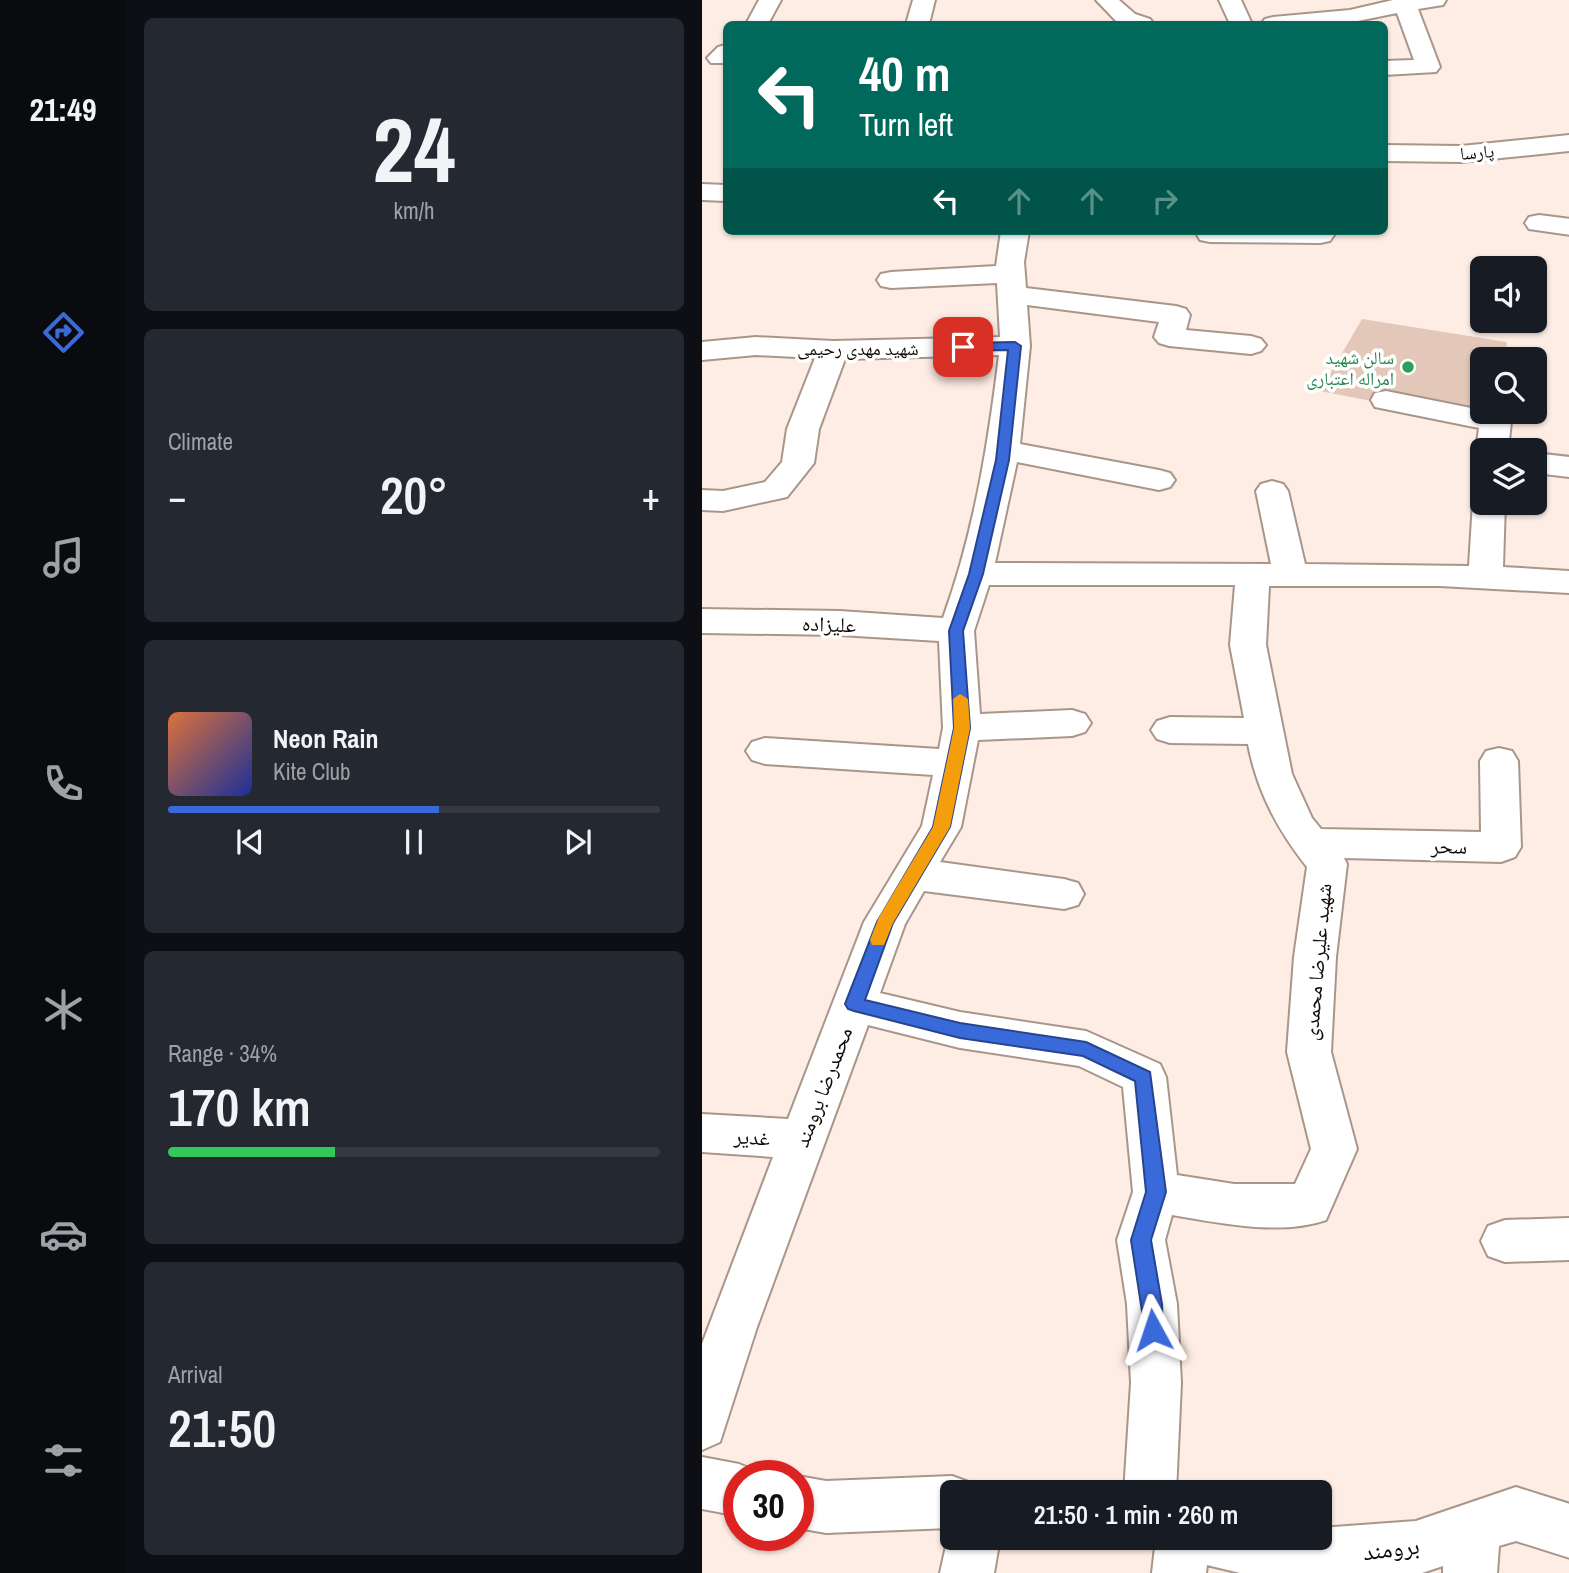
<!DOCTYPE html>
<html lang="en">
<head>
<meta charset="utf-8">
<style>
  :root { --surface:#171b24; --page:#242831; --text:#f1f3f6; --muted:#9ea1a6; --line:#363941; --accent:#3a6ada }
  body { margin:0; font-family:"Archivo Narrow","Noto Naskh Arabic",sans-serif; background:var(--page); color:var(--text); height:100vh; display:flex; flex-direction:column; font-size:26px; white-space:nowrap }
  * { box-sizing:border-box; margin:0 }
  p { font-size:23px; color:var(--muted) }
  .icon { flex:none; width:38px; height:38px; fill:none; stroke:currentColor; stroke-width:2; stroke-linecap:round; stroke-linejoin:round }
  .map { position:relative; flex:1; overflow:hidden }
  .side { display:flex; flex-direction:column; gap:18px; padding:18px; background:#0d0f14; width:576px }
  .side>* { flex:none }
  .banner { position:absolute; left:21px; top:21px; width:665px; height:214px; border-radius:10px; box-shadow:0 2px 5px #0004; background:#00695c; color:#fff; overflow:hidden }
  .buttons { position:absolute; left:768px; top:256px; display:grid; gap:14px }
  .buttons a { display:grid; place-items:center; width:77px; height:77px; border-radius:10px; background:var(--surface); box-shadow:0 2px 5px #0004; font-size:35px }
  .speed { position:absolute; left:21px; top:1460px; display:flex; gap:14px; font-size:35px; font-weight:700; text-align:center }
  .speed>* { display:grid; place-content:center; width:91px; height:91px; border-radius:50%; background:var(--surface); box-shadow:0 2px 5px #0004; line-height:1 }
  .speed .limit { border:10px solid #d22; background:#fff; color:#111 }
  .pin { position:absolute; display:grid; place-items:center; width:60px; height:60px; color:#fff; margin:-30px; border-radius:14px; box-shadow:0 4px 10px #0006 }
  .me { position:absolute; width:77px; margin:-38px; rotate:355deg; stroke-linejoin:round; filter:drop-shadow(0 0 5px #0008) }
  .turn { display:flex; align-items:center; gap:24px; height:147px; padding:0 21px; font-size:32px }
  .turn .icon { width:91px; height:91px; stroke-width:2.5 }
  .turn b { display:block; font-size:49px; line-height:60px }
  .lanes { display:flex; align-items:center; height:66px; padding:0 21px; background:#0003; justify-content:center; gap:35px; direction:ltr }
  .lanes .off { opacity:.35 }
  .big { font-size:52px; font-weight:600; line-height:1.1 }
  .side .card { flex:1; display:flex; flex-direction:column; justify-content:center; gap:10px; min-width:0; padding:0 24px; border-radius:10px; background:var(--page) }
  .side .dial { align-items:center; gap:0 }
  .dial b { font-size:91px; line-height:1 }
  .song { display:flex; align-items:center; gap:21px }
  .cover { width:84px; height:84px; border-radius:10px; background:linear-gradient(135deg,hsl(20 70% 55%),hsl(230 70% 35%)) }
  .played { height:7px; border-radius:4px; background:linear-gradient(90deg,var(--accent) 55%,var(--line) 55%) }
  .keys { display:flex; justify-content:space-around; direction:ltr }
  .heat { display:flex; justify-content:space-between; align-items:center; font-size:38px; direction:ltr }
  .charge { height:10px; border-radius:5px; background:linear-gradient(90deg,#34c759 34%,var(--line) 0) }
  .trip { position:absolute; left:238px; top:1480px; width:392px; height:70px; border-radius:10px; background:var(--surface); box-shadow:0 2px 5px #0004; font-weight:600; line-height:70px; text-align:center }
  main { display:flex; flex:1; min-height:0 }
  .dock { display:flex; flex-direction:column; width:126px; justify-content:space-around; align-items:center; background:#090b0e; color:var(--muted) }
  .dock .icon { width:49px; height:49px }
  .dock .selected { color:var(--accent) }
  .dock b { font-size:32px; color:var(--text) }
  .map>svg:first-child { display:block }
  .green { fill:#e3c8b9 }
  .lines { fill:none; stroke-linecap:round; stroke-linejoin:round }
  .street-casing { stroke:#a9968b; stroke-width:4 }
  .street { fill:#fff; fill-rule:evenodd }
  .route { fill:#3a6ada; stroke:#26458e; stroke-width:2 }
  .slow { fill:#f59e0b }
  .leisure-dot { fill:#2e9e5b; stroke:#fff; stroke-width:2.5 }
  .labels { text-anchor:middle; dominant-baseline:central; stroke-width:7; stroke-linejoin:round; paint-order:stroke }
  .far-street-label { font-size:18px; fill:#120b08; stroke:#fff }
  .far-leisure-label { font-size:18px; fill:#27864d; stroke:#fff; text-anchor:end }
  .street-label { font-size:21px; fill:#120b08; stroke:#fff }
  .near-street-label { font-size:24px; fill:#120b08; stroke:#fff }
</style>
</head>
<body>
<main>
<nav class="dock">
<b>21:49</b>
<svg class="icon selected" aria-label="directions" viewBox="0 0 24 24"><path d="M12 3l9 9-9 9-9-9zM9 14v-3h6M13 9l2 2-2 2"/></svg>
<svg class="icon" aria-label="music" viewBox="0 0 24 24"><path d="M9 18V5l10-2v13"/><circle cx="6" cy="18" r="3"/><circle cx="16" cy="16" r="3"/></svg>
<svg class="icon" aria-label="phone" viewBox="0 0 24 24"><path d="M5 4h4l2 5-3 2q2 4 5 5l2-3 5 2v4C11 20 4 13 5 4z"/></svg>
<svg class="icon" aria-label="climate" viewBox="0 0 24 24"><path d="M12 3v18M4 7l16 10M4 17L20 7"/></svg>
<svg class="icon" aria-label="car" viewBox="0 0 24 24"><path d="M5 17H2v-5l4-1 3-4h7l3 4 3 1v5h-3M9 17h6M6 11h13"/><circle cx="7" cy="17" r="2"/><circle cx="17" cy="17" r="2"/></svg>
<svg class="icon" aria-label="filters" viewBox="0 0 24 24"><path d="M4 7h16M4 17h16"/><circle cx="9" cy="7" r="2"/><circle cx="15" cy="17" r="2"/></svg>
</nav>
<section class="side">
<div class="card dial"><b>24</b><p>km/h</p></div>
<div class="card"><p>Climate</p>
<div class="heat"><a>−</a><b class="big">20°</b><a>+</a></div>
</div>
<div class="card">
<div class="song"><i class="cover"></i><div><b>Neon Rain</b><p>Kite Club</p></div></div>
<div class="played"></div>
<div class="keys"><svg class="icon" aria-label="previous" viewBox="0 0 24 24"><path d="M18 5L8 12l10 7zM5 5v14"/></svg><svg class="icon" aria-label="pause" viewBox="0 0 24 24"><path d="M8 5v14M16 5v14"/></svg><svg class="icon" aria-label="next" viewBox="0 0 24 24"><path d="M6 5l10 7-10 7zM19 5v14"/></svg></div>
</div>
<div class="card"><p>Range · 34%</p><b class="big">170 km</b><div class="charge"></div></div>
<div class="card"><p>Arrival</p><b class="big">21:50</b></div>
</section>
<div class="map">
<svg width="868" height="1573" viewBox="0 0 868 1573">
  <rect width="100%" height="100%" fill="#feede4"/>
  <!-- green -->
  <path class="green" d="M660 319 805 342 803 359H780V411H795L793 422 675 391 669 401 618 391Z"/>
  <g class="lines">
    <defs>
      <path id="street" d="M57 0H79L66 24H44Z
        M211 0H233L227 24H204Z
        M394 0H417L433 14 448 19 452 24H417Z
        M517 0H539L550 24H528Z
        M691 0H744L741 5 716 9 738 67 734 72 682 75V61L712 60 695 13 641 24H559L563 19 571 17 648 10Z
        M24 45V63H9L5 58 16 47Z
        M868 135V151L759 162 682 161V145L759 146Z
        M0 184 24 185V201L0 200Z
        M837 215 868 219V235L827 229 823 223 827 217Z
        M299 231H327L322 262 324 288 474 306 484 309 488 315 484 330 549 336 559 339 564 345 559 351 549 354 467 346 457 343 452 337 457 322 325 305 328 346 318 444 457 470 468 473 473 480 468 487 457 490 315 462 293 563 569 564 554 491 559 484 570 481 581 484 586 491 603 564 767 566 771 502 775 495 780 494V502H803L801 567 868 571V593L738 586H567L564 645 590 774 610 818 619 829 779 832 778 761 784 751 797 748 810 751 816 761 819 847 813 857 799 862 642 858 645 864 634 957 629 1052 655 1149 624 1220C579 1236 517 1223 470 1215L463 1240 475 1304 479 1383 474 1493H422L429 1383 425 1304 415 1240 431 1192 421 1087 377 1066 258 1048 166 1025 55 1327 18 1442 0 1450V1344L71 1157 0 1152V1114L86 1119 162 922 220 826 231 775 63 764 50 760 44 751 50 742 63 738 237 749 241 728 237 641 138 635 0 633V609L138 611 241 618C272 532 286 446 297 355L143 359 117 429 112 463 85 497 21 511 0 510V490L21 491 63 482 80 462 85 429 113 358 54 355 0 360V342L54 337 131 341 298 337 295 283 189 288 179 286 175 280 179 274 189 272 294 266ZM287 585H533L528 645 542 718 468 717 455 721 449 730 455 739 468 743 546 744C555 791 575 829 605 867L592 957 585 1052 609 1149 593 1184H532L475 1175 464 1077 458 1064 384 1031 258 1012 178 993 203 924 222 891 362 909 376 905 382 894 376 883 362 879 238 862 259 827 276 740 370 736 383 732 389 723 383 714 370 710 278 714 272 631Z
        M493 231H629L632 235 628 241 618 243 508 242 498 240Z
        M684 391 804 415 809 422 806 450H780L779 457 774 450 777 428 673 407 669 400 673 393Z
        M833 453 868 457V477L833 473Z
        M868 1218V1260L803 1262 786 1256 779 1241 786 1226 803 1220Z
        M0 1457 37 1464 56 1472 57 1475H37V1516L0 1509Z
        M96 1476 124 1481 250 1476 269 1483 273 1493H250V1538H298L292 1573H238L248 1528 124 1533 96 1528Z
        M814 1487 868 1504V1558L814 1541 797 1546 795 1573H741V1566L720 1573H538L505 1565 504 1573H450L454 1538H618V1528L714 1521Z"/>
    </defs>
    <!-- street casing -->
    <use href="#street" class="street-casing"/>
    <!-- street -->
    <use href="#street" class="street"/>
  </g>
  <!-- route -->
  <path class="route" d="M313 342 319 346 307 460 281 574 261 631 268 728 248 827 191 923 163 1000 258 1023 384 1042 448 1072 464 1192 449 1240 460 1304 461 1330 458 1337 451 1340 444 1337 429 1240 444 1192 433 1081 381 1056 258 1038 152 1011 146 1009 143 1004 175 922 231 827 252 728 247 631 267 574 294 460 306 350 261 351 255 347 261 343Z"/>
  <!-- slow -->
  <path class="slow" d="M258 694 266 699 268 728 248 827 191 923 182 945H170L168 940 177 917 231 827 252 728 251 699Z"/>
  <!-- markers -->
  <circle class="leisure-dot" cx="706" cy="367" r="7"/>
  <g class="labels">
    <!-- far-street labels -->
    <g class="far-street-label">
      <text transform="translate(775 152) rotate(-5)">پارسا</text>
      <text x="156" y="348">شهید مهدی رحیمی</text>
    </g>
    <!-- far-leisure labels -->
    <g class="far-leisure-label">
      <text x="692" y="357">سالن شهید<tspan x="692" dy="21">امراله اعتباری</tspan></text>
    </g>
    <!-- street labels -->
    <g class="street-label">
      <text transform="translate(127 624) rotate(2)">علیزاده</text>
      <text transform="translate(747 846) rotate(1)">سحر</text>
      <text transform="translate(615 962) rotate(-85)">شهید علیرضا محمدی</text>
      <text transform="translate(121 1087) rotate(-69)">محمدرضا برومند</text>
      <text transform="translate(50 1137) rotate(4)">غدیر</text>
    </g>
    <!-- near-street labels -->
    <g class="near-street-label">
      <text transform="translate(689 1548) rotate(-7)">برومند</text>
    </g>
  </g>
</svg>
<div class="buttons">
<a><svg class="icon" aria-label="sound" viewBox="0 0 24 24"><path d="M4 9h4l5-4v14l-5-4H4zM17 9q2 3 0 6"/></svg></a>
<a><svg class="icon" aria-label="search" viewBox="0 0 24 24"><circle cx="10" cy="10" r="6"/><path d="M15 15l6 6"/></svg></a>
<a><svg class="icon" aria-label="layers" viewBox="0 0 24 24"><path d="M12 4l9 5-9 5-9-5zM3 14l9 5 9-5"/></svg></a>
</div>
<div class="speed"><div class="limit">30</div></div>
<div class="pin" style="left:261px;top:347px;background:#d93025"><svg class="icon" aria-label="arrive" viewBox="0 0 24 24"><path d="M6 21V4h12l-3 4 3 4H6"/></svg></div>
<svg class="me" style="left:451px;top:1330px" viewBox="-20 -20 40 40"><path d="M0-17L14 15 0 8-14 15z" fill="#3a6ada" stroke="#fff" stroke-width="4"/></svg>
<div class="trip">21:50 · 1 min · 260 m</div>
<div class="banner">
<div class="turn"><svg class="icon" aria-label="left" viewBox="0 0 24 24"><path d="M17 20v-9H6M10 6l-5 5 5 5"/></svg><div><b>40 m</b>Turn left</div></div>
<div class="lanes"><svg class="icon" aria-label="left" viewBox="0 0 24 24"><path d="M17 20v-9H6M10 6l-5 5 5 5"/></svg><svg class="icon off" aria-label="ahead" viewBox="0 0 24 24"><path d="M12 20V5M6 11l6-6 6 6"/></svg><svg class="icon off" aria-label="ahead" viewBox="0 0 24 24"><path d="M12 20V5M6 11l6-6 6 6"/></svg><svg class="icon off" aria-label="right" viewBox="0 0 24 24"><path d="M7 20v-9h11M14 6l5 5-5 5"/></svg></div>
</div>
</div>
</main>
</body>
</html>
